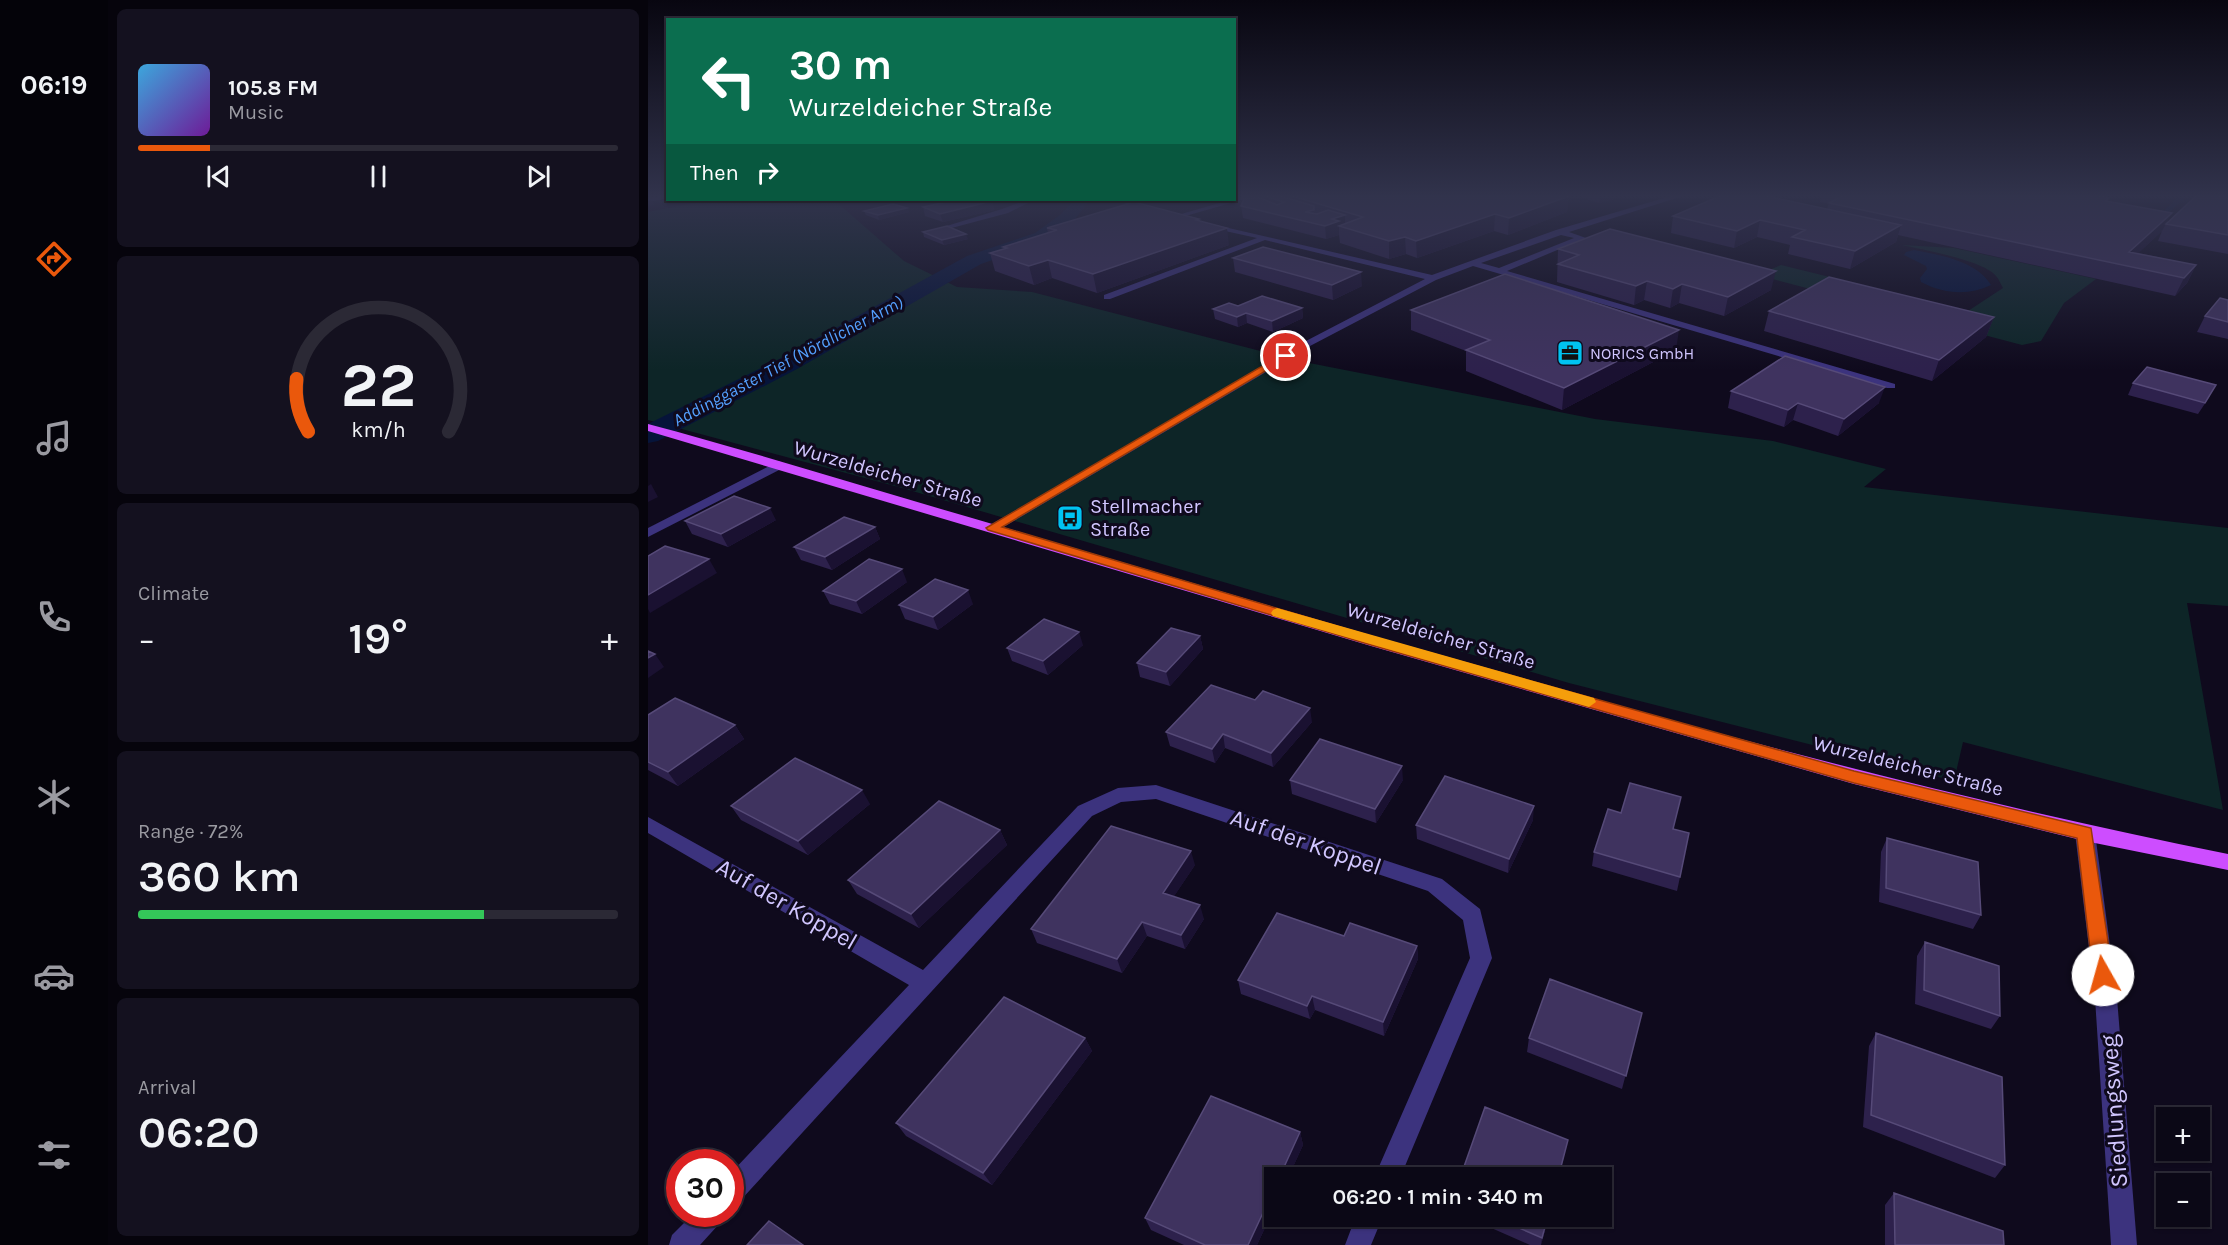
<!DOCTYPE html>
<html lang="en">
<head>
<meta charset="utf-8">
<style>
  :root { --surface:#0b0816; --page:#14111f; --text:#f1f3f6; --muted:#9a9aa1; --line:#2b2935; --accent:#ea580c }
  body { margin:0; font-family:Karla,sans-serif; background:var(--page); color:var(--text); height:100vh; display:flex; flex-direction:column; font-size:22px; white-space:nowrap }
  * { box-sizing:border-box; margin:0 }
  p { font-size:20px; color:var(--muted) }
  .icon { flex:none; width:33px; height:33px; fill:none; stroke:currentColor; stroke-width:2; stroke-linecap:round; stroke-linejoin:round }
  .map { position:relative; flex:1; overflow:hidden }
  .drawer { display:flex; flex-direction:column; gap:9px; padding:9px; background:#06040c; width:540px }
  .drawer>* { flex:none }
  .top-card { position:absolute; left:18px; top:18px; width:570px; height:183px; border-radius:0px; box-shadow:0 2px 4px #0004,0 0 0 2px var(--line); background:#0b6e4f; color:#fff; overflow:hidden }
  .controls { position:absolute; left:1508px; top:1107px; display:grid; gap:12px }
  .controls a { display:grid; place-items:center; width:54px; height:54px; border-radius:0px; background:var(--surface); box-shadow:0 2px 4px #0004,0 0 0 2px var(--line); font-size:30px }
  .speed { position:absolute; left:18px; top:1149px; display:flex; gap:12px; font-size:30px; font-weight:700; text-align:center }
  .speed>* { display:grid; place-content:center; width:78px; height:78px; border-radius:50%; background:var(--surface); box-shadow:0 2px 4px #0004,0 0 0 2px var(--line); line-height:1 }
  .speed .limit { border:9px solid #d22; background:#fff; color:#111 }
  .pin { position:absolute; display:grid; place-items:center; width:51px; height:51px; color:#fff; margin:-26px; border:3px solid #fff; border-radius:50%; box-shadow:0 2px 6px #0007 }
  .me { position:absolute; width:66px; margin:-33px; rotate:353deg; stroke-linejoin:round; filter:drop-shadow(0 0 4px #0008) }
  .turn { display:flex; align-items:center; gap:21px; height:126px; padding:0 24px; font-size:27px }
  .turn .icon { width:78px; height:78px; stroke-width:2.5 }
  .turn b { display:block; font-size:42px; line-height:51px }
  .then { display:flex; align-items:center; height:57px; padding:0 24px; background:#0003; gap:12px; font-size:22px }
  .big { font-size:45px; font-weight:600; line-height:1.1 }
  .drawer .card { flex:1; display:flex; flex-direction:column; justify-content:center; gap:9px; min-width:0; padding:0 21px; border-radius:9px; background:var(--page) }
  .drawer .dial { align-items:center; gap:0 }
  .dial svg { height:156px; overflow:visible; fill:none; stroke:var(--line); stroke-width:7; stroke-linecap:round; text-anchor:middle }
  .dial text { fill:var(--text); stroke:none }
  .song { display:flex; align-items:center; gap:18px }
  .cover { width:72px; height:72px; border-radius:9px; background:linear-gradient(135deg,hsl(200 70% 55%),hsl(280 70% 35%)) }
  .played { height:6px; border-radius:3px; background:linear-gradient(90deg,var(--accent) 15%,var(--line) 15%) }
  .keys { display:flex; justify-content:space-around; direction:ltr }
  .heat { display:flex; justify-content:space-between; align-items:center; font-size:33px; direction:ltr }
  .charge { height:9px; border-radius:4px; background:linear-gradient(90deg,#34c759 72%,var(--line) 0) }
  .trip { position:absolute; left:616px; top:1167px; width:348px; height:60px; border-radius:0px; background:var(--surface); box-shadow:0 2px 4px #0004,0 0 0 2px var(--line); font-weight:600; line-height:60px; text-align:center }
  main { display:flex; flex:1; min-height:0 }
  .menu { display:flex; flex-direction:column; width:108px; justify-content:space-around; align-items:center; background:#040309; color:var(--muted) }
  .menu .icon { width:42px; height:42px }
  .menu .selected { color:var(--accent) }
  .menu b { font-size:27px; color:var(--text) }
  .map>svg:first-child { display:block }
  .green { fill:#0d2527 }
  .water { fill:#06143a }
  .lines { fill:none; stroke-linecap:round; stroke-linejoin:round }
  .stream { stroke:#06143a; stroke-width:5 }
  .canal { fill:#06143a; fill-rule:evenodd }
  .minor { fill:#3c337e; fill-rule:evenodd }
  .major { fill:#cd4dff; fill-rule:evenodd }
  .wall { fill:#2d214c }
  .shaded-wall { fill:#1a1131 }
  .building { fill:#3f335f; stroke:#564a78; stroke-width:1.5 }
  .route { fill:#ea580c; stroke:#983908; stroke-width:1.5 }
  .slow { fill:#f59e0b }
  .labels { text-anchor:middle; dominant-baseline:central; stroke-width:6; stroke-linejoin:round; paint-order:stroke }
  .far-poi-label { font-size:16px; fill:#d1c6ff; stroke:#0f0a1d; text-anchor:start }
  .far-water-label { font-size:18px; font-style:italic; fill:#54a0ff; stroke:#0f0a1d }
  .street-label { font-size:20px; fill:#d1c6ff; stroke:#0f0a1d }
  .poi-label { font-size:20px; fill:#d1c6ff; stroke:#0f0a1d; text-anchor:start }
  .near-street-label { font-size:24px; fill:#d1c6ff; stroke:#0f0a1d }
</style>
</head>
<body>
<main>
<nav class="menu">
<b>06:19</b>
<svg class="icon selected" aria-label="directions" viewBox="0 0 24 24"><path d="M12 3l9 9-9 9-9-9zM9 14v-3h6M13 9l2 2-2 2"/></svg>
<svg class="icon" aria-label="music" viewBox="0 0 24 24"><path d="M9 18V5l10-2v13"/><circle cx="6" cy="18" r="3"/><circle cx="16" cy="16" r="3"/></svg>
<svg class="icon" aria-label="phone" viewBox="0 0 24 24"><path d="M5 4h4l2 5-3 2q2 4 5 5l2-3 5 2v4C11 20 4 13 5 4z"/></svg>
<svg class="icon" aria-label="climate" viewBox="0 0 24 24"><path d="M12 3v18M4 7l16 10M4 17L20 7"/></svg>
<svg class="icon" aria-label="car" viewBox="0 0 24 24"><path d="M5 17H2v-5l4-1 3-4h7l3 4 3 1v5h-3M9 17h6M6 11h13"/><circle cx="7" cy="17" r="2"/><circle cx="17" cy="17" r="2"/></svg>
<svg class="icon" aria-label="filters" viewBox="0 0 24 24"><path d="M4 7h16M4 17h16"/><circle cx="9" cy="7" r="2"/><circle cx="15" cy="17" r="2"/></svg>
</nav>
<section class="drawer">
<div class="card">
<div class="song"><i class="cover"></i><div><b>105.8 FM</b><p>Music</p></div></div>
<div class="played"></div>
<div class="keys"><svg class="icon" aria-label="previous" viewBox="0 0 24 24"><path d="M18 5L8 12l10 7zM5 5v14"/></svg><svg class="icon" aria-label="pause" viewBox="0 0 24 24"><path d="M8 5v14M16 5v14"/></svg><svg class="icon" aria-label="next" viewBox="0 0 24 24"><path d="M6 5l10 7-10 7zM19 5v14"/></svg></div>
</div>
<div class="card dial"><svg viewBox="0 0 100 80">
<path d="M14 69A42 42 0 1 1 86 69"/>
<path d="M14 69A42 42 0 0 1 8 42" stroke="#ea580c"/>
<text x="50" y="56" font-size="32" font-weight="700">22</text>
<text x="50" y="72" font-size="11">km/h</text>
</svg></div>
<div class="card"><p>Climate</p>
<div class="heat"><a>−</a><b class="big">19°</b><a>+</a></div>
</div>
<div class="card"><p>Range · 72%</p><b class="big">360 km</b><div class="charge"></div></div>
<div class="card"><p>Arrival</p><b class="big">06:20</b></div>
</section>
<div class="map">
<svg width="1580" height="1245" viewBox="0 0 1580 1245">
  <rect width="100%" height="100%" fill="#0f0a1d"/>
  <!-- green -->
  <path class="green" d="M49 200H186L256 261 309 287 384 292 651 361 947 419 1125 441 1238 469 1216 487 1580 528V606L1539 603 1575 810 1315 742 1306 781 921 683 254 488 0 420V212L52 202Z
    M1254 245 1306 248 1448 279 1416 303 1393 341 1374 345 1109 275 1133 265 1320 311 1355 288C1353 285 1351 279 1348 276 1335 260 1275 250 1254 245Z"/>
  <!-- water -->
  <path class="water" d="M1266 250C1292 255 1329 261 1343 285 1320 296 1296 294 1273 282L1272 278 1279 269 1278 266 1256 255 1258 252Z"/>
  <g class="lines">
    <!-- stream -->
    <path class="stream" d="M1510 220 1536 195"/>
    <!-- canal -->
    <path class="canal" d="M426 200H442L424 223 399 241 333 264 149 369 10 441 0 443V424L131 359 319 256 387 233 412 215Z"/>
    <!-- minor -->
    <path class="minor" d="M20 195V198L0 202V198Z
      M599 195H611L527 219 523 217Z
      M1026 195H1038L921 232 938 238 859 271 1247 384V388H1239L825 266 788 280 662 346 349 531 344 532 337 528 656 342 777 279 617 240 462 299H456V295L609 238 559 227V223L784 275 908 230ZM913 235 926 238 851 268 833 263Z
      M378 200H386L360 213 296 230 292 228 354 209Z
      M466 200H475L505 209 501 211Z
      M131 461 137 465 135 468 0 537V528Z
      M508 785 794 879 832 909 844 958 752 1178H726L822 958 815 920 780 891 508 799 473 802 444 816 91 1202 82 1206V1174L261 985 0 833V817L275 970 430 806 470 788Z
      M1437 825 1444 828 1447 833 1469 998 1489 1245H1463L1447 998 1427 833 1430 828Z
      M45 1214H76L72 1223 52 1245H21L24 1235Z
      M708 1216H735L723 1245H697Z"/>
    <!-- major -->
    <path class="major" d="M0 424C109 453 216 487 324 518 740 640 1155 769 1580 854V870L1437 841 1206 784 723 646 0 431Z"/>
  </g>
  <!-- wall -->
  <path class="wall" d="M610 195H982L951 203 933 197 920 200 919 212 860 235 846 231 769 258 758 254 741 259 692 243 691 235 678 239 595 218 593 206 610 197Z
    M1173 195H1447L1461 198 1460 201 1520 222 1580 198V254L1510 241 1514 231 1490 253 1548 265 1539 283 1527 296 1250 235 1248 242 1202 269 1140 254 1142 245 1109 237 1086 248 1023 233 1025 216 1179 209 1181 203 1172 202Z
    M275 207 347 210 295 222 277 216Z
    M259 208 261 212 231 220 218 215 216 211Z
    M551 219 552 221 581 245 449 293 404 278 386 285 347 271 342 253 356 249 355 247 400 233 399 228Z
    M275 232 320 239 296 245 276 237Z
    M910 249 1123 290 1076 316 1031 303 1022 308 996 300 986 305 909 282Z
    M585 258 714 286 685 300 587 272Z
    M1580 300V339L1549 332 1557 316Z
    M590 306 654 308 655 318 625 332 599 323 590 327 567 319 565 309Z
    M763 310 1028 350 914 410 818 371V351L763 330Z
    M1121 311 1346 317 1338 337 1284 381 1116 331Z
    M1485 383 1562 396 1550 414 1480 395Z
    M1083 391 1231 403 1190 436 1145 420 1136 427 1080 408Z
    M128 520 80 547 44 534 37 521Z
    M227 527 232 539 184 570 153 560 146 547Z
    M259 582 214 614 182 604 175 591Z
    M325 604 290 630 257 619 251 605Z
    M552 636 555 649 522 686 492 677 489 663Z
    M435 645 400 675 364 661 359 648Z
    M0 715 87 725 96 739 30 786 0 770Z
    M664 722 625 767 577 748 567 763 522 746 518 732Z
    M642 780H755L728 823 644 794Z
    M222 804 160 855 93 820 83 806Z
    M885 820 860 873 769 839 768 825Z
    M1025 829 1032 877 1029 891 944 866 946 852Z
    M352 830 359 845 271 928 209 894 200 880Z
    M1239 838 1333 915 1325 929 1231 902 1233 852Z
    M547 865 526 896 556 919 537 949 499 936 474 973 389 943 383 929Z
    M696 936 769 946 770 959 736 1036 667 1010 662 1019 593 994 590 980Z
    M1277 942 1352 1016 1343 1029 1267 1004 1269 956Z
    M994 1013 974 1089 879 1052 881 1038Z
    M1228 1033 1357 1165 1347 1178 1215 1127 1221 1046Z
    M437 1038 444 1051 344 1185 258 1136 248 1123Z
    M652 1132 655 1145 609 1245H536L503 1230 497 1218Z
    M1246 1193 1356 1245H1237V1205Z
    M816 1216H901L893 1245H882Z"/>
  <!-- shaded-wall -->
  <path class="shaded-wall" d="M920 195H933V197L920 200 919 212 860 235 861 218Z
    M952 195H982L951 203Z
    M4 200 6 205 0 206V201Z
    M344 201 347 210 295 222 292 214Z
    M259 208 261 212 231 220 230 215Z
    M1524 213 1514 231 1478 265 1481 252Z
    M847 214 846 231 769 258 768 241Z
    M697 215V228L691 226V235L678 239 677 226 684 219Z
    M1112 220 1109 237 1086 248 1089 231Z
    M1253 225 1248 242 1202 269 1207 251Z
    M579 228 581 245 449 293 445 274Z
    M318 234 320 239 296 245 294 240Z
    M757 237 758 254 741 259V241Z
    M400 260 404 278 386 285 381 266Z
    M1548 265 1539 283 1527 296 1536 278Z
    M1128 271 1123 290 1076 316 1080 297Z
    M713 272 714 286 685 300 684 285Z
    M999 281 996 300 986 305 988 286Z
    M1034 284 1031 303 1022 308 1025 289Z
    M654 308 655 318 625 332 624 321Z
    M598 313 599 323 590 327 589 317Z
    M1346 317 1338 337 1284 381 1291 360Z
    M1031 330 1028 350 914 410 916 388Z
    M1237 387 1231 403 1190 436 1196 419Z
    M1150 403 1145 420 1136 427 1140 410Z
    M3 484 10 497 0 502V486Z
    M122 508 128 520 80 547 73 534Z
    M227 527 232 539 184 570 177 557Z
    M61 559 69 573 2 613 0 609V595Z
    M254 569 259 582 214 614 208 601Z
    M320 590 325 604 290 630 285 617Z
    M431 632 435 645 400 675 395 661Z
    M552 636 555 649 522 686 518 672Z
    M7 654 16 667 0 678V658Z
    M662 708 664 722 625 767 623 753Z
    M87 725 96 739 30 786 20 772Z
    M575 734 577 748 567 763 564 749Z
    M754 766 755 780 728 823 727 809Z
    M214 790 222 804 160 855 150 841Z
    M886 806 885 820 860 873 861 859Z
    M352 830 359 845 271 928 263 914Z
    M543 851 547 865 519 907 515 893Z
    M552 905 556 919 537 949 533 935Z
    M494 922 499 936 474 973 469 959Z
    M769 946 770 959 736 1036 735 1022Z
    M664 996 667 1010 662 1019 659 1006Z
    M437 1038 444 1051 344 1185 335 1173Z
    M652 1132 655 1145 640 1178H631Z
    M920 1140 911 1178H910Z
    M627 1187V1206L609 1245H600Z
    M900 1216H901L893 1245 894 1238Z"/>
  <!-- building -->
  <path class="building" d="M622 195H629L666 206V210L657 212 669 214 680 210 697 215 684 219 691 221 677 226 593 206 596 199 610 197 629 205 636 202 616 196Z
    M641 195H918L921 196 861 218 847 214 768 241 757 237 741 241 691 226 715 217Z
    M1074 195H1114L1253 225 1207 251 1144 237 1157 230 1112 220 1089 231 1025 216Z
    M1196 195H1447L1461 198 1458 201 1524 213 1481 252 1548 265 1536 278 1181 203Z
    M1549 195H1567L1580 198V235L1518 224Z
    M307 200H340L344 201 292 214 275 207Z
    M486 202 551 219 548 220 579 228 445 274 400 260 381 266 342 253 359 248 355 247 409 230 399 228Z
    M245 204 259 208 230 215 216 211Z
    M299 226 318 234 294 240 275 232Z
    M962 229 1128 271 1080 297 1034 284 1025 289 999 281 988 286 910 264 931 255 910 249Z
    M615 247 713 272 684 285 585 258Z
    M857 274 1031 330 916 388 818 350 842 340 763 310Z
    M1181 277 1346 317 1291 360 1121 311Z
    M614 296 654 308 624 321 598 313 589 317 565 309 581 303 590 306Z
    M1572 298 1580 300V322L1557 316Z
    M1137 356 1237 387 1196 419 1150 403 1140 410 1083 391Z
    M1499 367 1568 385 1557 403 1485 383Z
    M86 496 122 508 73 534 37 521Z
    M196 517 227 527 177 557 146 547Z
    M17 546 61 559 0 595V556Z
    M221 559 254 569 208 601 175 591Z
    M287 579 320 590 285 617 251 605Z
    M396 619 431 632 395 661 359 648Z
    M523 628 552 636 518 672 489 663Z
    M0 651 7 654 0 658Z
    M563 685 607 700 615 691 662 708 623 753 575 734 564 749 518 732Z
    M27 698 87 725 20 772 0 762V715Z
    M672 739 754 766 727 809 642 780Z
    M147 758 214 790 150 841 83 806Z
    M797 776 886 806 861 859 768 825Z
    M982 783 1033 797 1025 829 1041 833 1032 877 946 852 960 809 973 813Z
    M291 801 352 830 263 914 200 880Z
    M463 826 543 851 515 893 552 905 533 935 494 922 469 959 383 929Z
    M1239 838 1330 862 1333 915 1238 888Z
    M629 913 696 936 702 923 769 946 735 1022 664 996 659 1006 590 980Z
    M1277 942 1351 966 1352 1016 1276 990Z
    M902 979 994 1013 978 1076 881 1038Z
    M356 997 437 1038 335 1173 248 1123Z
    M1228 1033 1354 1077 1357 1165 1223 1115Z
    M563 1096 652 1132 631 1178H627V1187L600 1245H557L497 1218Z
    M837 1107 920 1140 910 1178H812Z
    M1246 1193 1355 1231 1356 1245H1247Z
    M844 1216H900L894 1238Z
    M121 1221 155 1245H99Z"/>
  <!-- sky -->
  <linearGradient id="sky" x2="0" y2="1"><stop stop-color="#080610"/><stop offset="0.53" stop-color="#31334c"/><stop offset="1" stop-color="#31334c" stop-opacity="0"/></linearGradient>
  <rect width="1580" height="370" fill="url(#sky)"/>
  <!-- route -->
  <path class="route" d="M635 354 643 356 354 527 733 639 1206 771 1443 828 1465 975 1462 981 1455 984 1448 981 1445 975 1429 838 1206 783 723 645 340 530 338 528Z"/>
  <!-- slow -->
  <path class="slow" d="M629 608 946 698 948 702 941 707 625 616 623 613 625 610Z"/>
  <!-- icons -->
  <defs>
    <symbol id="office-square" viewBox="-11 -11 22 22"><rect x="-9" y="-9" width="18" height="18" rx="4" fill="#00c3f1" stroke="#0f0a1d"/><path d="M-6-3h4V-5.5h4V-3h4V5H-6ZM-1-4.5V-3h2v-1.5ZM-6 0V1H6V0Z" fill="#111"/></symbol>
    <symbol id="bus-square" viewBox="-11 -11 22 22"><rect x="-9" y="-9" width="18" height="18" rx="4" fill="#00c3f1" stroke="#0f0a1d"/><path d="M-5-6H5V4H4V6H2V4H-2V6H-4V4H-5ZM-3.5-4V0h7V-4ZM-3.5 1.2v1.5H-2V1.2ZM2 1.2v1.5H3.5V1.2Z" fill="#111"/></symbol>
  </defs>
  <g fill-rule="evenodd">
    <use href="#office-square" x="907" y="338" width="30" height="30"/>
    <use href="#bus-square" x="407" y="503" width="30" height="30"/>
  </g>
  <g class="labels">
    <!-- far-poi labels -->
    <g class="far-poi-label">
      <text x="942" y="353">NORICS GmbH</text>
    </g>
    <!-- far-water labels -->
    <g class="far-water-label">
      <text transform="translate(140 361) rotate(-28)">Addinggaster Tief (Nördlicher Arm)</text>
    </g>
    <!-- street labels -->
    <g class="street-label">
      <text transform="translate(240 474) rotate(16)">Wurzeldeicher Straße</text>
      <text transform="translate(793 636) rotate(16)">Wurzeldeicher Straße</text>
      <text transform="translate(1260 766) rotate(14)">Wurzeldeicher Straße</text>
    </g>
    <!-- poi labels -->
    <g class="poi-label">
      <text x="442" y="506">Stellmacher<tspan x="442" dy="23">Straße</tspan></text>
    </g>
    <!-- near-street labels -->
    <g class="near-street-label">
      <text transform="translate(658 842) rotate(19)">Auf der Koppel</text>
      <text transform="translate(139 904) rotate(30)">Auf der Koppel</text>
      <text transform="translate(1466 1111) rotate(-94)">Siedlungsweg</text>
    </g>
  </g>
</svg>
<div class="controls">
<a>+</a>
<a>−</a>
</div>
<div class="speed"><div class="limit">30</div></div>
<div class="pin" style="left:638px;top:356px;background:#d93025"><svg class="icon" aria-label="arrive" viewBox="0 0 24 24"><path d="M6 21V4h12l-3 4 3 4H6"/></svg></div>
<svg class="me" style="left:1455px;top:975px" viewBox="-20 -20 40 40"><circle r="19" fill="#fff"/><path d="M0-13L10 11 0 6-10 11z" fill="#ea580c"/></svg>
<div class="trip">06:20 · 1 min · 340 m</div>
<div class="top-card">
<div class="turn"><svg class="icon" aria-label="left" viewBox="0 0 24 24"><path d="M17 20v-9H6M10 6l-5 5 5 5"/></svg><div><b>30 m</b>Wurzeldeicher Straße</div></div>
<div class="then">Then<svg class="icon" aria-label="right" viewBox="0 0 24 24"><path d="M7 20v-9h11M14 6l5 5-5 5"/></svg></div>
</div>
</div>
</main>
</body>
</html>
